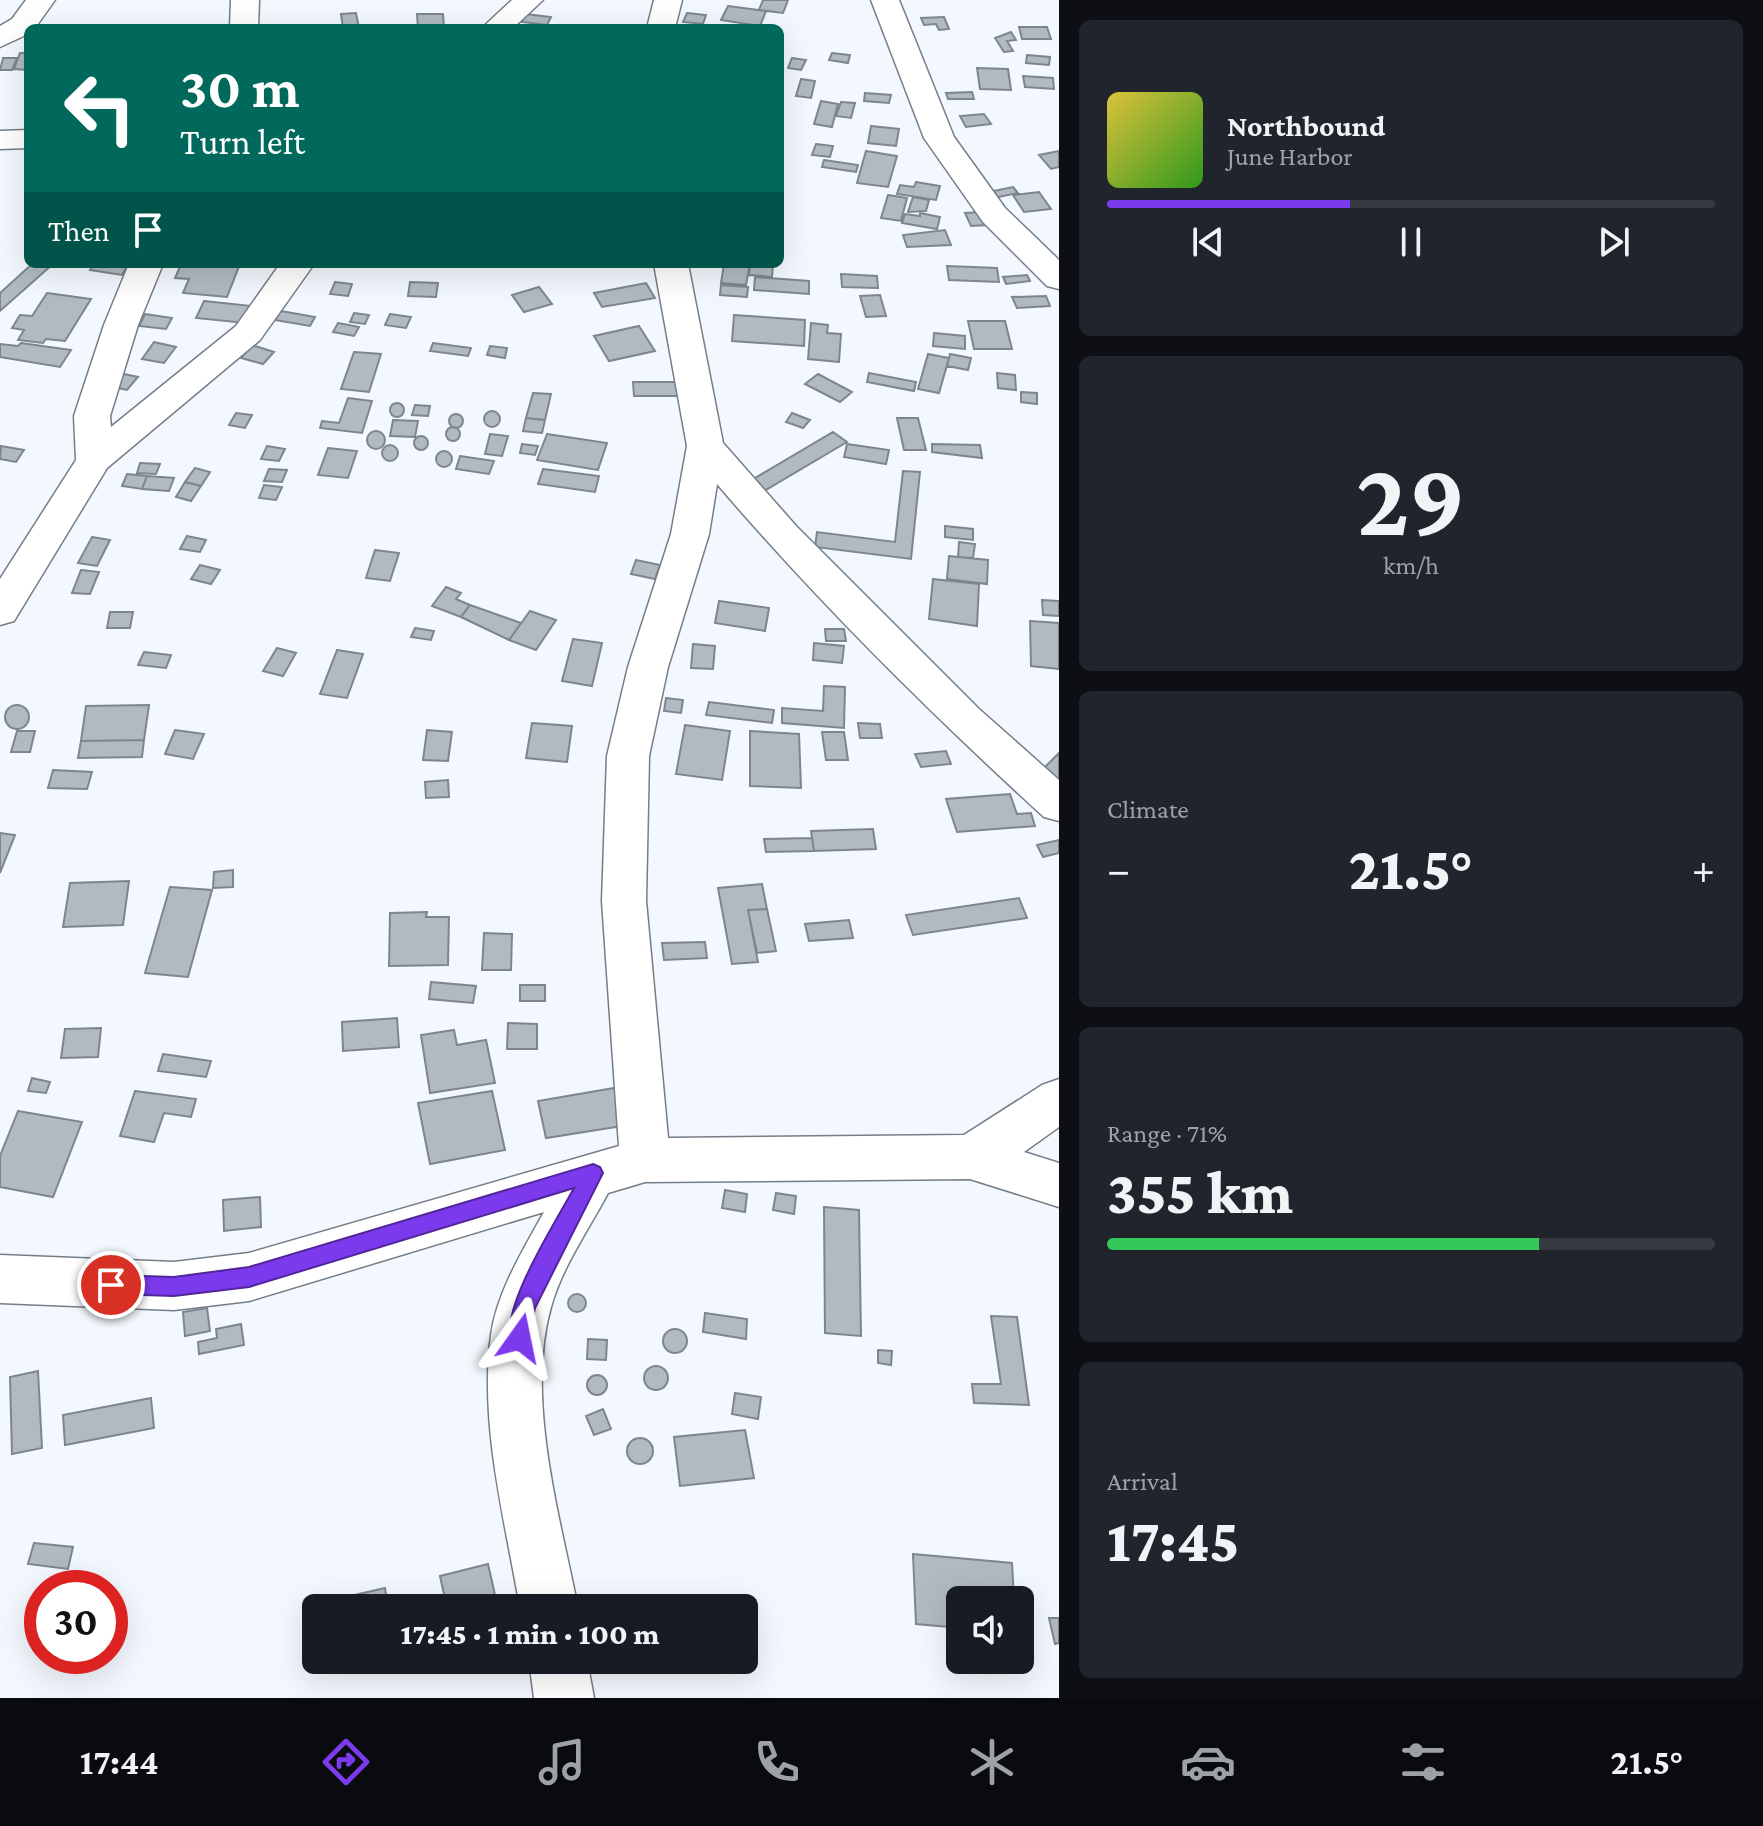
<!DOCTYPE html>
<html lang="en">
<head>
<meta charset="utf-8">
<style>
  :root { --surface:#171b24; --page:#20242c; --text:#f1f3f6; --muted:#9ea1a6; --line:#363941; --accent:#7c3aed }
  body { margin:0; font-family:"Crimson Pro",serif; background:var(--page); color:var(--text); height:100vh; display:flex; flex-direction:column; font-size:30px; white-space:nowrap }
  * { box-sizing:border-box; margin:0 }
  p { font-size:26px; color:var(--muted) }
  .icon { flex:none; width:44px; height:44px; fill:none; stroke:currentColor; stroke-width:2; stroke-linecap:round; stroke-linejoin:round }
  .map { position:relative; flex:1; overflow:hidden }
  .sheet { display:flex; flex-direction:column; gap:20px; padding:20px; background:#0d0f14; width:704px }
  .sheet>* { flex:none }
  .hud { position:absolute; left:24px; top:24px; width:760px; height:244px; border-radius:12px; box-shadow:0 8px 32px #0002; background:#00695c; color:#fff; overflow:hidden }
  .fabs { position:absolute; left:946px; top:1586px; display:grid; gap:16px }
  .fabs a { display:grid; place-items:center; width:88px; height:88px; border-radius:12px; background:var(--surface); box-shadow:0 8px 32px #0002; font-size:40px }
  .speed { position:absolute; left:24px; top:1570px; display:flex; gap:16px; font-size:40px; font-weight:700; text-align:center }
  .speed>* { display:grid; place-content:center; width:104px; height:104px; border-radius:50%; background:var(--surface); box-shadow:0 8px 32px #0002; line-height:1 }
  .speed .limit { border:12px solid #d22; background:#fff; color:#111 }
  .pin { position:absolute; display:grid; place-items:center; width:68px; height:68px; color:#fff; margin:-34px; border:4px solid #fff; border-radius:50%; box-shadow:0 2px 8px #0007 }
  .me { position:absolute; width:88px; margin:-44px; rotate:12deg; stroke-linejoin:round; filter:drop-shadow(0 0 6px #0008) }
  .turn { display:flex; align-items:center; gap:28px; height:168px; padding:0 24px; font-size:36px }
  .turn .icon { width:104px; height:104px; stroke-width:2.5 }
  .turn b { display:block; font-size:56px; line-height:68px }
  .then { display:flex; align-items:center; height:76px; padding:0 24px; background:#0003; gap:16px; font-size:30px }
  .big { font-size:60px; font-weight:800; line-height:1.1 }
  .sheet .card { flex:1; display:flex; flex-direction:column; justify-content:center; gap:12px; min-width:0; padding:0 28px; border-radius:12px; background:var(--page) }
  .sheet .dial { align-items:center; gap:0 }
  .dial b { font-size:104px; line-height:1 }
  .song { display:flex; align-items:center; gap:24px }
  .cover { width:96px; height:96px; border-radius:12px; background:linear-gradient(135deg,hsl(50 70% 55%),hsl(110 70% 35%)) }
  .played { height:8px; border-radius:4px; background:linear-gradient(90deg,var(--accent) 40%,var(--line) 40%) }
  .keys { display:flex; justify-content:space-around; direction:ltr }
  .heat { display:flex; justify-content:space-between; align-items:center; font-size:44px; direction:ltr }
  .charge { height:12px; border-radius:6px; background:linear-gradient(90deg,#34c759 71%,var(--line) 0) }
  .trip { position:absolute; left:302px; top:1594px; width:456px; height:80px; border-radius:12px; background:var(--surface); box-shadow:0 8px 32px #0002; font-weight:800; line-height:80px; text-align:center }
  .tabs { display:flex; height:128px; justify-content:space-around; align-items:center; background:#090b0e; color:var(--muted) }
  .tabs .icon { width:56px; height:56px }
  .tabs .current { color:var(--accent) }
  .tabs b { font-size:36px; color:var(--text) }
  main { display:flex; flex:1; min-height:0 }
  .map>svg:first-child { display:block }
  .building { fill:#b1bac3; stroke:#7d868e; stroke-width:2 }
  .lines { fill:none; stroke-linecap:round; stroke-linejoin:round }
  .minor-casing { stroke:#757d86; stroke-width:3 }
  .minor { fill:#fff; fill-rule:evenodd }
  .route { fill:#7c3aed; stroke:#51269a; stroke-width:2 }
</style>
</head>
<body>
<main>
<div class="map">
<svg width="1059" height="1698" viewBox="0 0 1059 1698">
  <rect width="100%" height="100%" fill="#f2f8fd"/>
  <!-- building -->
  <path class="building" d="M763 0H788L783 13 759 10Z
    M728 6 766 11 760 26 721 20Z
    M356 13 359 28H343L341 14Z
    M687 13 706 15 703 24 683 22Z
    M417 14H443L444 28H418Z
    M525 14 551 17 547 25 522 22Z
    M944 17 949 29 939 30 936 24 924 25 921 18Z
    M1019 27H1047L1051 39H1022Z
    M1011 32 1016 40 1007 41 1013 51 1004 52 995 38Z
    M20 53H28L27 70 14 69Z
    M832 53 850 55 848 63 829 60Z
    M1027 55 1050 57 1049 65 1026 63Z
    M3 58H17L12 70H0Z
    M792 58 806 60 801 70 788 68Z
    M977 68 1008 69 1011 90 980 89Z
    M1023 76 1053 78 1054 89 1025 87Z
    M801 79 815 81 811 98 796 96Z
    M972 92 974 99H948L946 93Z
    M865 93 891 95 889 103 864 101Z
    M821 101 838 104 832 127 814 124Z
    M841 102 855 103 851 118 836 116Z
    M984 114 991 124 966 127 960 116Z
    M871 126 899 129 896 146 868 143Z
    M816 144 833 146 830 157 812 155Z
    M866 151 897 156 888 187 857 183Z
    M1059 151V167L1051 169 1039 155Z
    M824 160 858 165 856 172 822 167Z
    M916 182 940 186 936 200 897 194 900 185 914 187Z
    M1013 187 1018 193 989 199 984 193Z
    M1039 192 1051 209 1024 212 1013 195Z
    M888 195 907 198 901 221 881 218Z
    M913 197 929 200 926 211 908 212Z
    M982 212 988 225 971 226 965 213Z
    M920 213 940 217 937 229 902 223 905 214 920 216Z
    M945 230 951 245 907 247 903 235Z
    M32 264H53L0 311V293Z
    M94 264H128L122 275 90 270Z
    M181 264H240L227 297 183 293 189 279 175 278Z
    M724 264H750L746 285 721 283Z
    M750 264H773L772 277 749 275Z
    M947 266 997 268 999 282 949 280Z
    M841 274 877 276 878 288 842 287Z
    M1027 275 1030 281 1006 284 1003 277Z
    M755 277 809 281V294L754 290Z
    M335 282 352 284 348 296 330 294Z
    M410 282 438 283 436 297 408 296Z
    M646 283 655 298 602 307 594 293Z
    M721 285 748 287 747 297 720 295Z
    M539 287 552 304 524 312 512 295Z
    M47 293 91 299 65 341 46 339 43 343 18 340 24 330 12 328 20 315 32 316Z
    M880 295 886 316 866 317 860 296Z
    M1046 296 1050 306 1017 308 1012 297Z
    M204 301 252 306 245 323 196 318Z
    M281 311 315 317 310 326 275 320Z
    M354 313 369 315 365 324 350 322Z
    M145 314 172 318 166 329 139 326Z
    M390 314 411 317 406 328 385 325Z
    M734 315 805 320 804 346 732 341Z
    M968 321H1005L1012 349H974Z
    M338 323 359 327 354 336 333 332Z
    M811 323 828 325 827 333 841 334 839 362 808 359Z
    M639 326 655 351 609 361 594 336Z
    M934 333 965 336V349L933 346Z
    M154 342 176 347 164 363 142 359Z
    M21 343 71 350 60 367 0 357V344L18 346Z
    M433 343 471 348 468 356 430 351Z
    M252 345 274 352 263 364 241 358Z
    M490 346 507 348 505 358 487 355Z
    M354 352 381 354 369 392 341 389Z
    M928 354 949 358 939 393 918 389Z
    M950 354 971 358 968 370 947 366Z
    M869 373 916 382 914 391 867 382Z
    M997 373 1015 375 1016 390 998 388Z
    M124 374 138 377 127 390 113 387Z
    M818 374 852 392 840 402 805 384Z
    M633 382H679L680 396H634Z
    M1021 392 1037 393V404L1021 402Z
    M533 393 551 394 545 420 526 418Z
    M348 398 372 401 362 433 320 428 322 421 339 423Z
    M390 410a7 7 0 1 1 14 0a7 7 0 1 1-14 0Z
    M415 405 430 406 428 416 412 415Z
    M484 419a8 8 0 1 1 16 0a8 8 0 1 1-16 0Z
    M236 413 252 415 245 428 229 425Z
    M792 413 810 420 803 428 786 422Z
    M449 421a7 7 0 1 1 14 0a7 7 0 1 1-14 0Z
    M526 418 545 420 542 433 523 431Z
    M897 418H918L926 450H904Z
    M393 420 418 421 415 437 390 436Z
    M446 434a7 7 0 1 1 14 0a7 7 0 1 1-14 0Z
    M367 440a9 9 0 1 1 18 0a9 9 0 1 1-18 0Z
    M833 432 847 442 764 491 750 481Z
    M490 434 508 436 502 456 485 454Z
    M547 434 607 443 598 470 537 460Z
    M414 443a7 7 0 1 1 14 0a7 7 0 1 1-14 0Z
    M522 444 538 446 535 455 520 453Z
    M847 444 889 450 886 464 844 457Z
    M932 444 980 445 982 458 932 452Z
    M382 453a8 8 0 1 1 16 0a8 8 0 1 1-16 0Z
    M1 446 24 450 16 462 0 459Z
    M267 446 285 449 279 461 261 459Z
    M328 448 357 451 348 478 318 475Z
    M436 459a8 8 0 1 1 16 0a8 8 0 1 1-16 0Z
    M460 456 494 461 489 474 456 469Z
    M140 463 160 464 156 474 137 473Z
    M195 468 210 472 201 486 185 482Z
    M269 469 287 470 282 482 264 481Z
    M543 469 599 476 595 492 538 484Z
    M903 471 920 472 911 559 815 547 817 532 895 542Z
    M127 474 147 476 142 489 122 486Z
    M147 476 174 478 169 491 142 489Z
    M185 482 201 486 191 501 176 497Z
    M264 485 282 487 276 500 259 498Z
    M945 526 973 529V540L945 537Z
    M187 536 206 540 200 552 180 549Z
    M92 537 110 540 97 566 78 563Z
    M959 542 975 544 973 558 958 557Z
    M375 550 399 553 390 581 366 578Z
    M949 556 988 560 987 584 947 579Z
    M636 560 660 565 655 579 631 574Z
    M200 565 220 570 211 584 191 579Z
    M81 570 99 572 90 594 72 593Z
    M933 579 979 584 977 626 929 619Z
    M446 587 461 593 456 599 470 605 461 617 432 606Z
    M1042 600 1059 601V616L1043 615Z
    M719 601 769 608 765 631 715 623Z
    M470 605 521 623 509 640 461 617Z
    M530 611 556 620 536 650 509 640Z
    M110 612H133L130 628H107Z
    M1030 621 1059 623V669L1031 666Z
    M415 628 434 631 431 640 411 637Z
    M825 629H844L846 641H826Z
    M573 639 602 643 592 686 562 681Z
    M814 643 844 646 842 663 813 660Z
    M693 644 715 646 713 669 691 668Z
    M277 648 296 653 283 676 263 671Z
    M337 650 363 654 347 698 320 694Z
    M144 652 171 655 166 668 138 665Z
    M824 686 845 687 844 728 782 723V708L823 711Z
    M666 698 683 700 681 713 664 711Z
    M709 702 774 710 772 723 706 715Z
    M149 705 144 740 81 741 86 706Z
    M5 717a12 12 0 1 1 24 0a12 12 0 1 1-24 0Z
    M532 723 572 726 567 762 526 758Z
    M858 723 880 724 882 738H860Z
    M685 725 730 731 722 780 676 774Z
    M175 730 204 734 193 759 165 754Z
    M427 730 452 732 448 761 423 760Z
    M17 731H35L30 752H11Z
    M750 731 799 734 801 788 750 786Z
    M822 732H844L848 760H826Z
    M144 740 142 757 78 758 81 741Z
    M946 751 951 764 921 767 915 754Z
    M1059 753V787L1040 772Z
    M53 770 92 772 87 789 48 788Z
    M448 780 449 797 426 798 425 782Z
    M1010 794 1017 814 1031 813 1035 826 957 832 946 799Z
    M873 829 876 849 814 851 811 831Z
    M0 833 15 835 0 873Z
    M812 838 814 851 766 852 764 839Z
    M1059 840V853L1043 857 1037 845Z
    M233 870V887L213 888 214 872Z
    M129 881 123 925 63 927 70 883Z
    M762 884 767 909 748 910 758 962 732 964 718 888Z
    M170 887 212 890 188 977 145 973Z
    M1019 898 1027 918 913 935 906 915Z
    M767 909 776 951 757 953 748 910Z
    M427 912 426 917H449L448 965 389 966 390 913Z
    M849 920 853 938 809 941 805 924Z
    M484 933 512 934 511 970H482Z
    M705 942 707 958 664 960 662 943Z
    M431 982 476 986 473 1003 429 999Z
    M520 985H545V1001H520Z
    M397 1018 399 1047 343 1051 342 1022Z
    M508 1023 537 1024V1049H507Z
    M101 1028 98 1057 61 1058 65 1029Z
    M454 1030 457 1045 486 1040 495 1083 430 1093 421 1035Z
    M163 1054 211 1061 206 1077 158 1071Z
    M32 1078 50 1082 46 1093 28 1091Z
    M620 1087 629 1125 546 1138 538 1101Z
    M135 1091 196 1099 191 1117 164 1113 154 1142 120 1136Z
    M492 1091 505 1150 430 1164 418 1103Z
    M18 1111 82 1122 53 1197 0 1187V1156Z
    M725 1190 747 1194 745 1212 722 1208Z
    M776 1193 796 1196 794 1214 773 1210Z
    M260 1197 261 1227 224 1231 223 1200Z
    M824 1207 859 1210 861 1336 825 1333Z
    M568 1303a9 9 0 1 1 18 0a9 9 0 1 1-18 0Z
    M207 1308 210 1331 185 1336 183 1312Z
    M705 1313 747 1319 746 1339 703 1332Z
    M991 1316 1017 1317 1029 1405 974 1403 972 1384H1001Z
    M241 1324 244 1345 199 1354 198 1342 217 1338 216 1329Z
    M663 1341a12 12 0 1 1 24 0a12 12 0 1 1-24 0Z
    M588 1339 607 1340 606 1360 587 1359Z
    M878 1350 892 1351 891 1365 878 1363Z
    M644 1378a12 12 0 1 1 24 0a12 12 0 1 1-24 0Z
    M38 1371 42 1448 12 1454 10 1377Z
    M587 1385a10 10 0 1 1 20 0a10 10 0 1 1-20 0Z
    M735 1393 761 1397 758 1419 732 1414Z
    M151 1398 154 1428 65 1445 63 1415Z
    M603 1409 611 1429 594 1435 586 1416Z
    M745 1430 754 1478 680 1486 674 1437Z
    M627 1451a13 13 0 1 1 26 0a13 13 0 1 1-26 0Z
    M34 1543 73 1547 68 1569 28 1564Z
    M913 1554 1012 1563 1014 1600H960V1628L916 1624Z
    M488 1564 498 1608H447L440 1576Z
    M385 1588 388 1608H343L341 1598Z
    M1049 1618H1059V1643L1055 1644Z"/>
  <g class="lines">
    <defs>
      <path id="minor" d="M26 0H55L35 28H28V34L0 47V26L12 19Z
        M231 0H259L258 28H230Z
        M512 0H543L513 28H482Z
        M654 0H682L675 28H647Z
        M871 0H899L954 137 1005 208 1059 260V289L1047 286 983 222 924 138Z
        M28 130V148L0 149V131Z
        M129 264H163L138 325 110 416 111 427 236 326 280 264H314L260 340 107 468 14 621 0 625V579L76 460 74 416 104 325Z
        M654 264H688L723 443 797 527 979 709 1059 780V821L1044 817C929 712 818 602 717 484L709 534 668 667 649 756 646 901 668 1138 964 1135 1042 1085 1059 1079V1127L1024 1152 1059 1163V1207L970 1179 645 1182 608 1193C589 1229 562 1267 551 1307 525 1398 560 1517 578 1608H520C505 1520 479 1424 491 1335 497 1292 523 1250 544 1212L249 1301 174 1310 0 1303V1255L174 1262 249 1253 619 1146 602 901 607 756 628 667 671 534 687 446Z
        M529 1660H587L594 1698H534Z"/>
    </defs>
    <!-- minor casing -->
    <use href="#minor" class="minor-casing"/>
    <!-- minor -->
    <use href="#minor" class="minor"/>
  </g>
  <!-- route -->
  <path class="route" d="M593 1164 600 1167 603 1173 535 1308 527 1345 520 1348 512 1345C497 1312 557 1220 574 1188L249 1287 174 1296 111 1294 104 1292 101 1285 104 1278 111 1275 174 1277 249 1267Z"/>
</svg>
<div class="fabs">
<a><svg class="icon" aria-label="sound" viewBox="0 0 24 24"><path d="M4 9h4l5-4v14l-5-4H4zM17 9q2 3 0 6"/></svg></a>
</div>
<div class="speed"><div class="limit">30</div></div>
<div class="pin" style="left:111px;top:1285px;background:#d93025"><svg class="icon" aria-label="arrive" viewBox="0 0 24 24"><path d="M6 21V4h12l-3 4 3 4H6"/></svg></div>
<svg class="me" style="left:520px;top:1338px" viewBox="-20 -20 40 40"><path d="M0-17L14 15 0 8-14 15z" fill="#7c3aed" stroke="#fff" stroke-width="4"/></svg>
<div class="trip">17:45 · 1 min · 100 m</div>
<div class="hud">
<div class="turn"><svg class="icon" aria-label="left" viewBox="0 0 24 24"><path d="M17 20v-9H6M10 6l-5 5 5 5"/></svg><div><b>30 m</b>Turn left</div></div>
<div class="then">Then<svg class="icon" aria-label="arrive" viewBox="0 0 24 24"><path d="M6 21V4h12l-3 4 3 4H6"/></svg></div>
</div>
</div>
<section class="sheet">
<div class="card">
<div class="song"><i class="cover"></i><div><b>Northbound</b><p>June Harbor</p></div></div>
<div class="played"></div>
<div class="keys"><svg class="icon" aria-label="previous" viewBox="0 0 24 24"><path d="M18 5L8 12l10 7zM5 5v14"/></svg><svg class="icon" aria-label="pause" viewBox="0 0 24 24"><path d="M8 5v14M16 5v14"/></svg><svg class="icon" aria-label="next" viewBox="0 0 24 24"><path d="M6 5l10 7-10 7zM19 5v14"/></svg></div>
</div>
<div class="card dial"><b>29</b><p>km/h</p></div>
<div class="card"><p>Climate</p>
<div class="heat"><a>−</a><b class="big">21.5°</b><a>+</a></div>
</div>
<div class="card"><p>Range · 71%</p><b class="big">355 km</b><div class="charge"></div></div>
<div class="card"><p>Arrival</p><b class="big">17:45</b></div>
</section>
</main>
<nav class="tabs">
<b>17:44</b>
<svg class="icon current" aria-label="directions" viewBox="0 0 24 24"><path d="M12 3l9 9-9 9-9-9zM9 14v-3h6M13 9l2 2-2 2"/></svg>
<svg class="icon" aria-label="music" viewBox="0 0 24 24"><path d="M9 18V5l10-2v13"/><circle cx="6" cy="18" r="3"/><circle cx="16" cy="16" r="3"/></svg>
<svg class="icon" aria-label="phone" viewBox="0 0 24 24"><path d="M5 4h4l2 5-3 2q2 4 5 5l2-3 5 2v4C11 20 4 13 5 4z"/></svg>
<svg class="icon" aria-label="climate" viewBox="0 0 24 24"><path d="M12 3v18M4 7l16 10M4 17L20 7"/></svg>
<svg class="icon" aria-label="car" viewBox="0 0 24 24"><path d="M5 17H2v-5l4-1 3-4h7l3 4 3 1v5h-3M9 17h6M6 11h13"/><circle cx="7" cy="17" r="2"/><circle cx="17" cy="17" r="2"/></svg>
<svg class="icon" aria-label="filters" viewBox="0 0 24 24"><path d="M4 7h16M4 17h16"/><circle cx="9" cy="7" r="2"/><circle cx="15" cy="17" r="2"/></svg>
<b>21.5°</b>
</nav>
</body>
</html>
